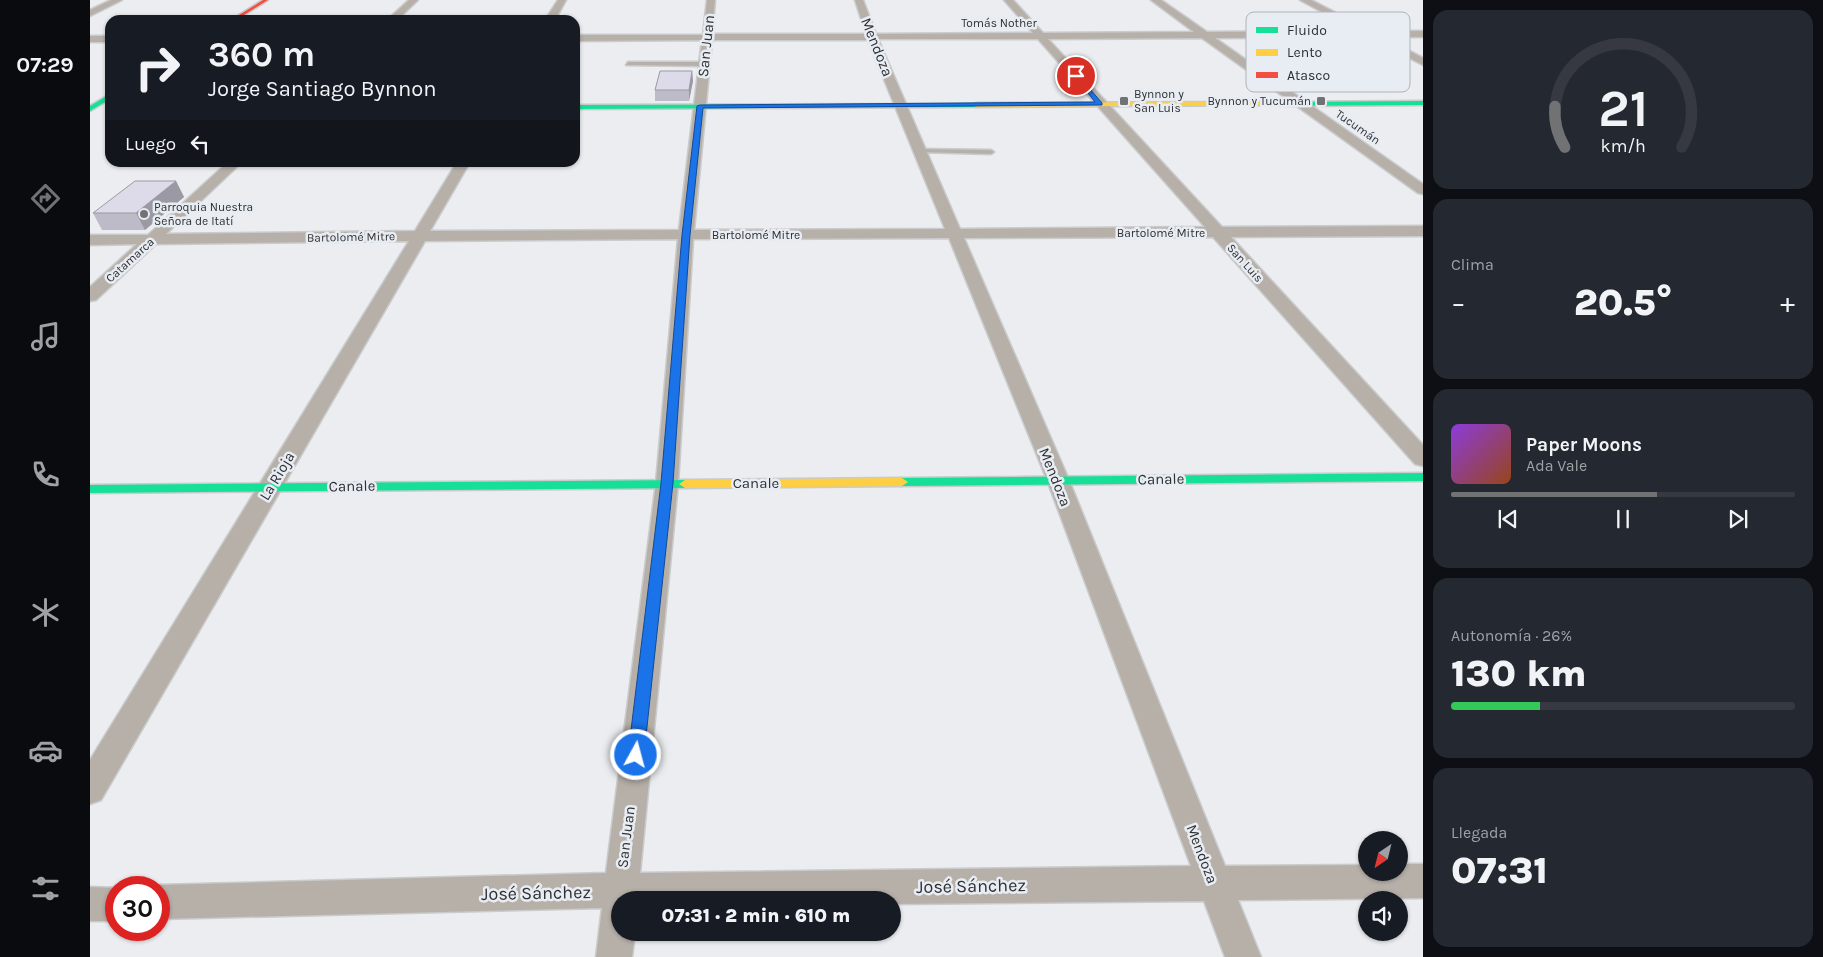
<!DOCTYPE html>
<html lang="es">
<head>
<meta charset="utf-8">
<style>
  :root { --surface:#171b24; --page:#242831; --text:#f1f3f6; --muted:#9ea1a6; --line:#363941; --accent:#717274 }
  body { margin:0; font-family:Karla,sans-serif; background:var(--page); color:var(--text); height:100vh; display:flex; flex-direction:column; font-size:19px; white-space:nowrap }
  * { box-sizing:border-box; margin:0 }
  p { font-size:16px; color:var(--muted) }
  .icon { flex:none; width:28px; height:28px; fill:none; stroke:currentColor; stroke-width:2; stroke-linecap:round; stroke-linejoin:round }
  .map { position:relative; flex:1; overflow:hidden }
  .panel { display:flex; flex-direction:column; gap:10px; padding:10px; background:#0d0f14; width:400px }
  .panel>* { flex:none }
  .guide { position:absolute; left:15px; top:15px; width:475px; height:152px; border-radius:15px; box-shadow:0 1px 4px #0004; background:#171b24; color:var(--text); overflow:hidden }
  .needle { width:32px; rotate:215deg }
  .tools { position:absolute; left:1268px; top:831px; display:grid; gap:10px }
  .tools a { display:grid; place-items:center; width:50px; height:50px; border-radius:50%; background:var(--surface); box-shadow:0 1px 4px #0004; font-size:25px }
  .speed { position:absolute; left:15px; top:876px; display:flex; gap:10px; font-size:25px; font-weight:700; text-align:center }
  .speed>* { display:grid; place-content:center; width:65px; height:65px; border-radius:50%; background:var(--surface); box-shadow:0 1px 4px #0004; line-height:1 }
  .speed .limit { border:8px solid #d22; background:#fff; color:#111 }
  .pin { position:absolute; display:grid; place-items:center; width:42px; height:42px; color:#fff; margin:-21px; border:2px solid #fff; border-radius:50%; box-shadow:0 1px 5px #0007 }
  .me { position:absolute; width:55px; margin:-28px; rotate:7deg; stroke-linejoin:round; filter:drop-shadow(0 0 4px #0008) }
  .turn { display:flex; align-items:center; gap:18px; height:105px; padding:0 20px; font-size:22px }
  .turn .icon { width:65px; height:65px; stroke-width:2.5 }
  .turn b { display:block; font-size:35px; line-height:42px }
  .then { display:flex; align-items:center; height:48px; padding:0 20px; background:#0003; gap:10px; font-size:19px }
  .big { font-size:38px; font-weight:800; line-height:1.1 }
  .panel .tile { flex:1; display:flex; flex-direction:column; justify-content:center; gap:8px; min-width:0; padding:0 18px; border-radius:15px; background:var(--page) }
  .panel .dial { align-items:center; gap:0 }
  .dial svg { height:130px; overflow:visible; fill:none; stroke:var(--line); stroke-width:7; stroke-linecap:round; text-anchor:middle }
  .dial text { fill:var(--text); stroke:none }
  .song { display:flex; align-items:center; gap:15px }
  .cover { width:60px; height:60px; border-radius:8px; background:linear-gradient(135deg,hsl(270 70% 55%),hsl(20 70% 35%)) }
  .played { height:5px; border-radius:2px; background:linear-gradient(90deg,var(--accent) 60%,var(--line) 60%) }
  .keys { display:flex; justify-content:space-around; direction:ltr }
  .heat { display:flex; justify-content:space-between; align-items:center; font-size:28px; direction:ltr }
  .charge { height:8px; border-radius:4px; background:linear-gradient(90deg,#34c759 26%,var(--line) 0) }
  .trip { position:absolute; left:521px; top:891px; width:290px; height:50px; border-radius:25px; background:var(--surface); box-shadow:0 1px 4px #0004; font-weight:800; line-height:50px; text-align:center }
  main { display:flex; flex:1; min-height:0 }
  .dock { display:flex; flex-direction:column; width:90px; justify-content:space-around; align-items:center; background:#090b0e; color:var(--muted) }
  .dock .icon { width:35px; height:35px }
  .dock .active { color:var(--accent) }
  .dock b { font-size:22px; color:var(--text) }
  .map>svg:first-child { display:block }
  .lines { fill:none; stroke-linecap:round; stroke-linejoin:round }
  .lane-casing { stroke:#cacbcd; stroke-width:3 }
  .street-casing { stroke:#cacbcd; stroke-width:3 }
  .fast-casing { stroke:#cacbcd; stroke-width:3 }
  .slow-casing { stroke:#cacbcd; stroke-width:3 }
  .jam-casing { stroke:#cacbcd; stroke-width:3 }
  .lane { fill:#b7b0a9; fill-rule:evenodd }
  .street { fill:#b7b0a9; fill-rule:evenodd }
  .fast { fill:#16e098; fill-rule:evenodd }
  .slow { fill:#ffcf43; fill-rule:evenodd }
  .jam { fill:#f24e42; fill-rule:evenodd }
  .wall { fill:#bebbc8 }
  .shaded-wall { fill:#9b99a3 }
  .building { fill:#dddae9; stroke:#9b99a3 }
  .route { fill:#1a73e8; stroke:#114b97 }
  .poi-dot { fill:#717274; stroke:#e8ecf3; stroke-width:2 }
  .labels { text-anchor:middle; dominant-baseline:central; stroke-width:5; stroke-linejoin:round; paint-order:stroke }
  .far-street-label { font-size:12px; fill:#2f3032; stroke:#e8ecf3 }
  .far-poi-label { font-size:12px; fill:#2f3032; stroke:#e8ecf3; text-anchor:start }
  .street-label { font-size:15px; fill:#2f3032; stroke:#e8ecf3 }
  .near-street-label { font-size:18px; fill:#2f3032; stroke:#e8ecf3 }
  .key { fill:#e8ecf3; stroke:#b0b4b9; stroke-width:1 }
  .key-label { font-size:14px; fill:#2f3032 }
</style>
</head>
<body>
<main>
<nav class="dock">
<b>07:29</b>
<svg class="icon active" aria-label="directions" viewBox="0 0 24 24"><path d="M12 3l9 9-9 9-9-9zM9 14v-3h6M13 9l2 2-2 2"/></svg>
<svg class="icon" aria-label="music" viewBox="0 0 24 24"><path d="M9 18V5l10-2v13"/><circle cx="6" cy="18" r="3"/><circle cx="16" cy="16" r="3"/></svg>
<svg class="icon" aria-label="phone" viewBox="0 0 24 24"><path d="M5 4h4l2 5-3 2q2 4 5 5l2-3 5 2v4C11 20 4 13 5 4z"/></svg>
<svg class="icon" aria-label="climate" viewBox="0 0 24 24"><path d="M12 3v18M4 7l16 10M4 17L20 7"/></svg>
<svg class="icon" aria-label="car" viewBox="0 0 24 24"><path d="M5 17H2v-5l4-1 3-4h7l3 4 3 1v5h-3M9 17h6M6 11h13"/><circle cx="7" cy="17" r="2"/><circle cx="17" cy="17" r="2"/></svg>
<svg class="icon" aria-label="filters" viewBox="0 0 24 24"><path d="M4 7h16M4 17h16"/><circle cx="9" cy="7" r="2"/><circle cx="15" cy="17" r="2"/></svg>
</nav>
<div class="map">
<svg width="1333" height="957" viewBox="0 0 1333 957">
  <rect width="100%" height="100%" fill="#ebedf0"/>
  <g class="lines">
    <defs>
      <path id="lane" d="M538 62H614L617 64 614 66 536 65Z
        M830 149 901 150 904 152 901 154 828 152V150Z"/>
      <path id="street" d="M21 0H32L0 16V10Z
        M319 0H328L307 20H297Z
        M468 0H476L465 20H455Z
        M617 0H625L622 34H776L765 0H773L786 34 943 33 914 0H923L953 33 1104 32 1061 0H1071L1117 32 1267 31 1210 0H1221L1281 31H1333V37H1293L1333 58V65L1278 37 1125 38 1333 184V194L1328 193 1112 38 958 39 1132 227 1333 226V236L1141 237 1333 445V466L1325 464 1123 237 874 238 979 480 1135 866 1276 865V872H1309V864H1333V898L1148 900 1171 957H1135L1114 901 802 904V900H530V932H545L542 957H506L512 908 69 919V888H62L69 885 516 873 566 483 588 239 335 241 11 800 0 804V760L319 241 66 244 6 300 0 301V287L47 244 0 245V235H58L138 162H152L76 234 325 231 367 162H380L340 231 589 230 612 40 485 41V35H613ZM788 39H948L1115 227 870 229ZM622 40H778L855 229 604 230ZM859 238 957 480 1101 866 550 873 588 483 603 239Z
        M0 36H20V42H0Z
        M0 887 28 888H26V921H0Z"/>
      <path id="fast" d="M20 94V99L0 111V106Z
        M1333 101V105L1194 106 1191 104 1194 102Z
        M888 104 886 107 485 109V105Z
        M1333 473V481L812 486 806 482 812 478Z
        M595 480 601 484 595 488 0 493V485Z"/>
      <path id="slow" d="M1194 102 1196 105 886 107 883 105 886 103Z
        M812 478 818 482 812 486 595 488 589 484 595 480Z"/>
      <path id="jam" d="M173 0H178L146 20H141Z"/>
    </defs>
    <!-- lane casing -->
    <use href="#lane" class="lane-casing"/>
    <!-- street casing -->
    <use href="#street" class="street-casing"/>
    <!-- fast casing -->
    <use href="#fast" class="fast-casing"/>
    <!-- slow casing -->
    <use href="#slow" class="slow-casing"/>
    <!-- jam casing -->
    <use href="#jam" class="jam-casing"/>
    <!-- lane -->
    <use href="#lane" class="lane"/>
    <!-- street -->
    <use href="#street" class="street"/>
    <!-- fast -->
    <use href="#fast" class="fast"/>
    <!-- slow -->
    <use href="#slow" class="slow"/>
    <!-- jam -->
    <use href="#jam" class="jam"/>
  </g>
  <!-- wall -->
  <path class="wall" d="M602 71 603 81 599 101H565V90Z
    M86 181 94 197 55 230H12L3 213Z"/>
  <!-- shaded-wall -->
  <path class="shaded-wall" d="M602 71 603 81 599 101V90Z
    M86 181 94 197 55 230 46 213Z"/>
  <!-- building -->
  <path class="building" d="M570 71H602L599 90H565Z
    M45 181H86L46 213H3Z"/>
  <!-- route -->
  <path class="route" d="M984 75H988L1012 103V105L613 108 600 235 583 483 554 755 551 760 546 762 540 760 538 755 571 483 592 235 607 106 610 105 1005 102Z"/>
  <!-- markers -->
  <g class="poi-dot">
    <rect x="1029" y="96" width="10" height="10" rx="2.5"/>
    <rect x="1226" y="96" width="10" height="10" rx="2.5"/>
    <circle cx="54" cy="214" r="5"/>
  </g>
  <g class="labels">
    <!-- far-street labels -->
    <g class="far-street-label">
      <text x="909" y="23">Tomás Nother</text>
      <text transform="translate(1268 127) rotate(35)">Tucumán</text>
      <text x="1071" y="233">Bartolomé Mitre</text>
      <text x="666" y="235">Bartolomé Mitre</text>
      <text transform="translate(261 237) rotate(-1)">Bartolomé Mitre</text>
      <text transform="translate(40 260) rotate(-42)">Catamarca</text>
      <text transform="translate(1155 263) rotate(48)">San Luis</text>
    </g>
    <!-- far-poi labels -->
    <g class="far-poi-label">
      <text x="1044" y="94">Bynnon y<tspan x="1044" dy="14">San Luis</tspan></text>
      <text x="1221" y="101" text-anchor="end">Bynnon y Tucumán</text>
      <text x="64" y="207">Parroquia Nuestra<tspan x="64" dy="14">Señora de Itatí</tspan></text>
    </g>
    <!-- street labels -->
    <g class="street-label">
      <text transform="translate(616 46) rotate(-84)">San Juan</text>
      <text transform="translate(787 47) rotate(68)">Mendoza</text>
      <text transform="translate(187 476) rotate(-59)">La Rioja</text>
      <text transform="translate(965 477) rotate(68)">Mendoza</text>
      <text transform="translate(1071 479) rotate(-1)">Canale</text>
      <text x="666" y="483">Canale</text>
      <text transform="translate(262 486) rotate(-1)">Canale</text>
      <text transform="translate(536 837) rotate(-83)">San Juan</text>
      <text transform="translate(1112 854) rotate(69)">Mendoza</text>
    </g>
    <!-- near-street labels -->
    <g class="near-street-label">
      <text transform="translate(881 886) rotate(-1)">José Sánchez</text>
      <text transform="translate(446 893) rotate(-1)">José Sánchez</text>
    </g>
  </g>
  <!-- legend -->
  <rect x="1156" y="12" width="164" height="80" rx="8" class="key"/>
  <rect x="1166" y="27" width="22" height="6" fill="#16e098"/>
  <rect x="1166" y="49" width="22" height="7" fill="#ffcf43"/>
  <rect x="1166" y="72" width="22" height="6" fill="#f24e42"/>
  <g class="key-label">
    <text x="1197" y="35">Fluido</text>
    <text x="1197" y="57">Lento</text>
    <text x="1197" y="80">Atasco</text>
  </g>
</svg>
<div class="tools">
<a><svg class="needle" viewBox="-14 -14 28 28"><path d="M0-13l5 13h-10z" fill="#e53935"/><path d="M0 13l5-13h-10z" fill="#9ea1a6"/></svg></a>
<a><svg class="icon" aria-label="sound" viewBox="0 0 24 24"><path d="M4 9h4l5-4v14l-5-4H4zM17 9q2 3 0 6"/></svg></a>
</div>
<div class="speed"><div class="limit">30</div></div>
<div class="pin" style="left:986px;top:76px;background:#d93025"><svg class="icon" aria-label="arrive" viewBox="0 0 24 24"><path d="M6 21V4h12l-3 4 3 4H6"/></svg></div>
<svg class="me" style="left:546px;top:755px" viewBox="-20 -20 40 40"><circle r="17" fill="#1a73e8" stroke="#fff" stroke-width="3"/><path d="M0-11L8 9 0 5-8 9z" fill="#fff"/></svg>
<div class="trip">07:31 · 2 min · 610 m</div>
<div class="guide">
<div class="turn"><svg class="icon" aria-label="right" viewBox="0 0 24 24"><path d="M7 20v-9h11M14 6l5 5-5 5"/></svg><div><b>360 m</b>Jorge Santiago Bynnon</div></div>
<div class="then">Luego<svg class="icon" aria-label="left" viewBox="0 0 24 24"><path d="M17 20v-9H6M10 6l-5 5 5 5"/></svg></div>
</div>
</div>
<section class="panel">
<div class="tile dial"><svg viewBox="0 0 100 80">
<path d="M14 69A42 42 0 1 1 86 69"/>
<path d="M14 69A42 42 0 0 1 8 44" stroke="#717274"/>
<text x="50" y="56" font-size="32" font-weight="700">21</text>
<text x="50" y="72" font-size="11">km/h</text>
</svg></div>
<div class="tile"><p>Clima</p>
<div class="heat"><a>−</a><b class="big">20.5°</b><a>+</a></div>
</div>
<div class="tile">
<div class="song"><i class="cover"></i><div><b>Paper Moons</b><p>Ada Vale</p></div></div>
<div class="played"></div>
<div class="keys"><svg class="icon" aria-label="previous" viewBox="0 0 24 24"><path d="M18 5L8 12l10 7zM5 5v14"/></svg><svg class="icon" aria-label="pause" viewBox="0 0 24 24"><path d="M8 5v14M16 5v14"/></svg><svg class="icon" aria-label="next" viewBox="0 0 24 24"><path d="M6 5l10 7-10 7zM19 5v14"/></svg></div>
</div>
<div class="tile"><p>Autonomía · 26%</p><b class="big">130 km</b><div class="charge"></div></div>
<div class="tile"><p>Llegada</p><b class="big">07:31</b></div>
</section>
</main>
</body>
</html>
